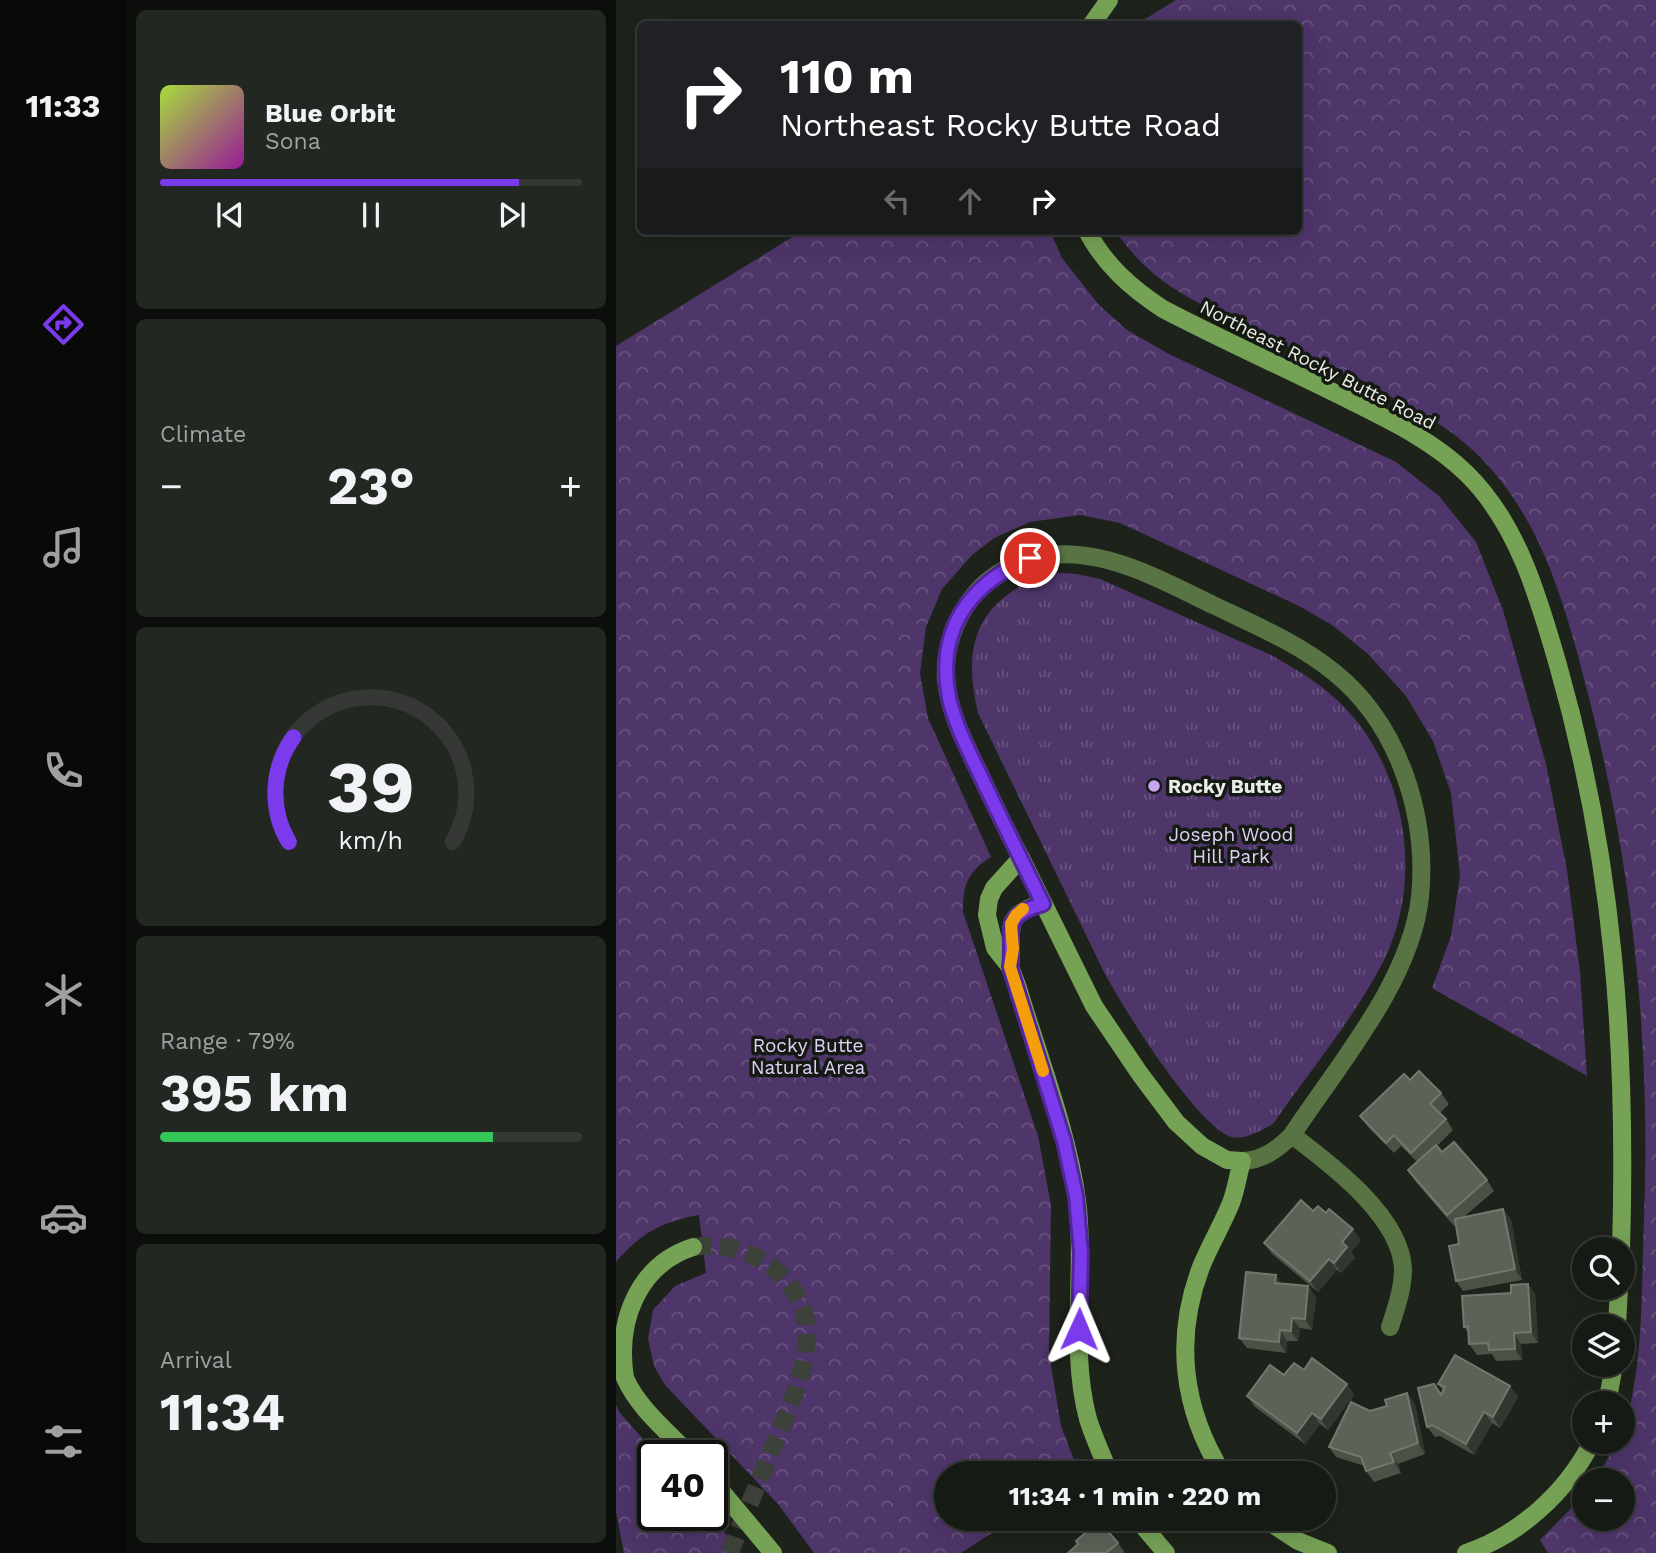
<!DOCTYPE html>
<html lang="en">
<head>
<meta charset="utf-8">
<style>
  :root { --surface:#161a14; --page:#232722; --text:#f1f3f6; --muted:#9ea1a0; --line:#353834; --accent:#7c3aed }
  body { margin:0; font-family:"Work Sans",sans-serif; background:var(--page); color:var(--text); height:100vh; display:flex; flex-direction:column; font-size:26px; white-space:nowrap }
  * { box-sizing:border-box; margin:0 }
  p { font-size:23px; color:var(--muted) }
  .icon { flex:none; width:38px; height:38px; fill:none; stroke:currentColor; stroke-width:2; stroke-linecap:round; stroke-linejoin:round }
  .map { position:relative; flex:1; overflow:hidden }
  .details { display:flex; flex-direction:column; gap:10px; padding:10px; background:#0c0e0b; width:490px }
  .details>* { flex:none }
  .top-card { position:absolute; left:21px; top:21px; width:665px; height:214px; border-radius:10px; box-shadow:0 7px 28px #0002,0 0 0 2px var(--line); background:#202124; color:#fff; overflow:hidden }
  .fabs { position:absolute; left:956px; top:1237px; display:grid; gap:14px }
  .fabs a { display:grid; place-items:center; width:63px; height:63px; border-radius:50%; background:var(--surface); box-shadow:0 7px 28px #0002,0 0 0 2px var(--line); font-size:35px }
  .speed { position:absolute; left:21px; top:1440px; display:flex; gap:14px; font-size:35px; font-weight:700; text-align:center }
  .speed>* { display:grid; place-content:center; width:91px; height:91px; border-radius:50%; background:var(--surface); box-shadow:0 7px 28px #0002,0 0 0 2px var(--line); line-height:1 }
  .speed .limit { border:4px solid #111; border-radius:10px; background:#fff; color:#111 }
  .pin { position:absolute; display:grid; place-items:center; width:60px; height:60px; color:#fff; margin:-30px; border:4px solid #fff; border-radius:50%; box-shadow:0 2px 7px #0007 }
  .me { position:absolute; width:77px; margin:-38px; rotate:1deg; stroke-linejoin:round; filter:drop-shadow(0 0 5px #0008) }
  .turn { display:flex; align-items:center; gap:24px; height:147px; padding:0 28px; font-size:32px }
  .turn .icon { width:91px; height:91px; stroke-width:2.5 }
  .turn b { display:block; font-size:49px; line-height:60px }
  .lanes { display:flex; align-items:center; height:66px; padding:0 28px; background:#0003; justify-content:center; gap:35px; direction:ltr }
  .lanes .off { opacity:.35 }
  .big { font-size:52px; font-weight:700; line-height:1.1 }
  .details .card { flex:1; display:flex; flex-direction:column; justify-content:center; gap:10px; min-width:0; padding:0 24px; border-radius:10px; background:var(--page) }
  .details .dial { align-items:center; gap:0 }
  .dial svg { height:182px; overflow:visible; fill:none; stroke:var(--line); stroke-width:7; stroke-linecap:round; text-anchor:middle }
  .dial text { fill:var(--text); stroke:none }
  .song { display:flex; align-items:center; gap:21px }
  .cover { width:84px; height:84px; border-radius:10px; background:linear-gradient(135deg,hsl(80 70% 55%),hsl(300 70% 35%)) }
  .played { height:7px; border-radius:4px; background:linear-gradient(90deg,var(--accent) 85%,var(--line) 85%) }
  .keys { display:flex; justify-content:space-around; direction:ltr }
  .heat { display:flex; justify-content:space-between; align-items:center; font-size:38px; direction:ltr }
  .charge { height:10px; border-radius:5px; background:linear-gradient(90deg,#34c759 79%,var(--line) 0) }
  .trip { position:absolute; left:318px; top:1461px; width:402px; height:70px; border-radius:35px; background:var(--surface); box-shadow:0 7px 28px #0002,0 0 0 2px var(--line); font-weight:700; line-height:70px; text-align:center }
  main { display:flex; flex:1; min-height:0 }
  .menu { display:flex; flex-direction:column; width:126px; justify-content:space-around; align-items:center; background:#090a08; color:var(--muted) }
  .menu .icon { width:49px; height:49px }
  .menu .current { color:var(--accent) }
  .menu b { font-size:32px; color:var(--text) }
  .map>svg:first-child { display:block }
  .forest { fill:url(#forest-crowns) }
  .park { fill:url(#park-tufts) }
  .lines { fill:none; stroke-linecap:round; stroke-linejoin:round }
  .secondary-tunnel { stroke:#3c4139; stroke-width:18; stroke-dasharray:18 9; stroke-linecap:butt }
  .street { stroke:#587344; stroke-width:18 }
  .secondary { stroke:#76a255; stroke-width:18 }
  .wall { fill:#4b5147 }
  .shaded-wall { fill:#31372e }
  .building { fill:#5c6258; stroke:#73786f; stroke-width:2 }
  .route-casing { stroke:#51269a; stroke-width:18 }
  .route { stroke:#7c3aed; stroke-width:12 }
  .slow { stroke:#f59e0b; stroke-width:12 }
  .poi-dot { fill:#c7a6ef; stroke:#141911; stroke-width:2.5 }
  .labels { text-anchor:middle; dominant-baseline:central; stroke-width:7; stroke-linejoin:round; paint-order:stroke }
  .street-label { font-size:19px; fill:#ebeee8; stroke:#141911 }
  .poi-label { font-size:19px; font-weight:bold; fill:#ebeee8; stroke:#141911; text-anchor:start }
  .park-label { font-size:19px; fill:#e0cff7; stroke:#141911 }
</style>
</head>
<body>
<main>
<nav class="menu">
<b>11:33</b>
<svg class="icon current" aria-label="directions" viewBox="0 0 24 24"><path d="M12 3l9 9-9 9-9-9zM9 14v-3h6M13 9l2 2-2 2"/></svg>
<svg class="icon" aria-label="music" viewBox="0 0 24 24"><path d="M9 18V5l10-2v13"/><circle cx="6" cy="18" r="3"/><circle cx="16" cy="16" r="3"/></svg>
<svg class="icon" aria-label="phone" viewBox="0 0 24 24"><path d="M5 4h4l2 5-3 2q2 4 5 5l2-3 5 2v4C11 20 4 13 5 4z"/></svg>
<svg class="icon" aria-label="climate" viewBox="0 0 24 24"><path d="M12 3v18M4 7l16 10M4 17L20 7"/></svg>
<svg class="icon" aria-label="car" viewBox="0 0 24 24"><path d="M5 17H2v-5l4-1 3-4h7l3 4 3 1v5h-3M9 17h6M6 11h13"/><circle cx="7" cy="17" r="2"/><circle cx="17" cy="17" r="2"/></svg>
<svg class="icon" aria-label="filters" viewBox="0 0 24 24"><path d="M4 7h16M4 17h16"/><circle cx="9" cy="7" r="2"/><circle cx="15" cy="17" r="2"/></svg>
</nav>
<section class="details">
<div class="card">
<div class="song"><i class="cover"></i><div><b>Blue Orbit</b><p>Sona</p></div></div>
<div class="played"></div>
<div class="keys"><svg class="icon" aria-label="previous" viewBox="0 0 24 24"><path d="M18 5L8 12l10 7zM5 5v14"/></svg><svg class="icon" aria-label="pause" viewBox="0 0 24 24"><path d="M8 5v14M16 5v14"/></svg><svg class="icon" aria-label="next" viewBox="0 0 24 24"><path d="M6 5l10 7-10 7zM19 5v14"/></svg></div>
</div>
<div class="card"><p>Climate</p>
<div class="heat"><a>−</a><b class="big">23°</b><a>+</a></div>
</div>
<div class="card dial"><svg viewBox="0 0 100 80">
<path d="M14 69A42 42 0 1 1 86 69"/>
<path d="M14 69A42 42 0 0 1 16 23" stroke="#7c3aed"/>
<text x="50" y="56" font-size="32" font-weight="700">39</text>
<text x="50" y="72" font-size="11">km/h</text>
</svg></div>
<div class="card"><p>Range · 79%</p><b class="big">395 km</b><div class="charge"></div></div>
<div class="card"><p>Arrival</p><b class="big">11:34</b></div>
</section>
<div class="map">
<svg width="1040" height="1553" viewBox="0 0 1040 1553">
  <defs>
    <pattern id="forest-crowns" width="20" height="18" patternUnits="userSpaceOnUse" patternTransform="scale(1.75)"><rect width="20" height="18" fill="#4e356a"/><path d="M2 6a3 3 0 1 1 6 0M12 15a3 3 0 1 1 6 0" fill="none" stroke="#68537f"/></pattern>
    <pattern id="park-tufts" width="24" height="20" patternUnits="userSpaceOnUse" patternTransform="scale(1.75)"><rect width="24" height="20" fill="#4e356a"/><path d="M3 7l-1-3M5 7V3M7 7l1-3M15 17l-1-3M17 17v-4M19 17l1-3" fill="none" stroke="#68537f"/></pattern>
  </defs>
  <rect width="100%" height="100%" fill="#1d221a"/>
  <!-- forest -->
  <path class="forest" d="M560 0H1040V1553H932L924 1540 968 1495V1519H1006V1480H980L1001 1442H1006C1006 1429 1011 1420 1014 1407 1017 1393 1019 1378 1021 1364 1027 1316 1026 1266 1028 1218 1035 1039 1016 863 971 690 948 601 923 508 851 445 818 416 778 398 739 379 701 361 664 343 627 325 572 298 536 283 500 232L682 231V24H521Z
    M186 231H434L446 258 483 305 511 330 553 354 780 462 823 496 860 542 887 610 930 764 951 870 964 972 971 1076 816 988 835 936 844 875 835 793 817 741 790 696 752 654 716 625 683 606 504 523 464 515 414 522 378 538 356 555 326 589 310 627 304 673 312 718 375 857C351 872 347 885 347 912L422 1136 435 1205 433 1354 445 1426 463 1473 331 1474V1519H397L345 1553H198L162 1504 49 1385 38 1366 32 1339 37 1310 59 1286 90 1273 83 1215C45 1222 25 1233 0 1262V346Z
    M0 1405 4 1413 42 1456H37V1516H95L125 1553H8L0 1512Z"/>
  <!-- park -->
  <path class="park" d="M432 572 461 574 484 579 657 656C683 671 709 686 730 709 791 773 808 882 767 962 739 1017 693 1072 657 1124 646 1130 630 1140 616 1137 582 1128 505 1005 488 972L362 713C345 639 363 602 432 572Z"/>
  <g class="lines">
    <!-- secondary-tunnel -->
    <path class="secondary-tunnel" d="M77 1247C106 1244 129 1248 153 1265 171 1277 187 1300 190 1321 195 1366 172 1410 156 1449 142 1484 127 1518 114 1553"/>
    <!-- street -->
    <path class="street" d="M405 858C390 829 376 800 362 770 348 741 333 712 330 679 328 648 339 618 358 595 369 581 386 570 402 563 468 536 537 576 597 605 639 625 682 643 719 673 783 725 812 816 804 897 795 981 722 1065 676 1135 661 1150 647 1160 626 1161
      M676 1135C714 1164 785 1216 787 1269 787 1289 780 1308 774 1327"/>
    <!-- secondary -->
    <path class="secondary" d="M476 24 493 0
      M471 231C489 265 515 288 547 309 610 342 676 371 739 403 779 423 820 443 851 474 902 524 923 599 942 665 998 862 1011 1046 1005 1250
      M394 967C399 930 382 917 427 903
      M1001 1326 1003 1288
      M991 1404 998 1365
      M75 1456C53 1433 22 1408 9 1378 0 1321 22 1265 77 1247
      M494 1474C486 1456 478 1438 472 1419 453 1348 470 1272 461 1200 452 1132 422 1055 402 988L394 967 379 948 371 915 373 899 378 888 405 858 478 1006 524 1074 560 1122 586 1146 611 1160 626 1161C622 1175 620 1190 615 1203 606 1225 594 1245 585 1267 558 1338 566 1409 607 1474
      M96 1480 157 1553
      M521 1519 550 1553
      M649 1519 682 1541 712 1553
      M850 1553C903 1535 950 1493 976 1442"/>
  </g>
  <!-- wall -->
  <path class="wall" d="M794 1080 825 1093 833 1104 824 1113 830 1119 837 1130 821 1146 826 1152 871 1180 878 1191 848 1217 887 1209 895 1220 906 1280 847 1291 840 1281 843 1244 840 1224 838 1226 799 1181 792 1170 801 1162 785 1146 778 1153 752 1127 744 1116Z
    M697 1211 745 1240 735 1252 739 1258 725 1273 721 1270 702 1292 656 1254 648 1243Z
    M665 1283 692 1286 700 1297 696 1330 684 1328 682 1341H671L670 1353 631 1348 623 1338Z
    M912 1284 919 1294 922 1343 905 1344 906 1360 880 1361 876 1354 861 1355 853 1344V1334L848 1327 895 1293Z
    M688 1370 731 1384 738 1395 712 1430 704 1424 689 1444 639 1407 631 1396 668 1375Z
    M818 1384 826 1394 827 1391 822 1384 894 1386 902 1397 884 1428 876 1423 858 1455 824 1436 819 1437 811 1427Z
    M791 1393 799 1404 809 1454 782 1464 785 1473 758 1482 750 1471 749 1466 720 1457 713 1447Z
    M502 1543 509 1553H452Z"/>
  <!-- shaded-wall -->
  <path class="shaded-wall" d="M887 1209 895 1220 906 1280 899 1269Z
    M737 1229 745 1240 735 1252 739 1258 725 1273 718 1263 726 1242Z
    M713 1259 721 1270 702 1292 694 1281Z
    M660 1275 667 1286 659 1283Z
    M912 1284 919 1294 922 1343 915 1332Z
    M692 1286 700 1297 696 1330 689 1319Z
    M676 1318 684 1328 682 1341 675 1331Z
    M664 1330 671 1341 670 1353 663 1342Z
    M898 1333 905 1344 906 1360 899 1349Z
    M731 1384 738 1395 712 1430 705 1419Z
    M894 1386 902 1397 884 1428 877 1417Z
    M791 1393 799 1404 809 1454 802 1443Z
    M868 1412 876 1423 858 1455 850 1444Z
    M696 1413 704 1424 689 1444 681 1433Z
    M774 1453 782 1464 785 1473 778 1462Z"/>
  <!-- building -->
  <path class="building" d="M803 1071 825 1093 814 1104 830 1119 795 1153 778 1135 770 1143 744 1116 788 1074 794 1080Z
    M838 1142 871 1180 831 1215 792 1170 820 1145 826 1152Z
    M685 1200 697 1211 702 1206 710 1213 713 1209 737 1229 726 1242 731 1247 718 1263 713 1259 694 1281 648 1243Z
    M887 1209 899 1269 840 1281 833 1246 843 1244 839 1219Z
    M630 1272 660 1275 659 1283 692 1286 689 1319 676 1318 675 1331 664 1330 663 1342 623 1338Z
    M912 1284 915 1332 898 1333 899 1349 873 1350 872 1343 853 1344 852 1326 848 1327 846 1296 895 1293V1285Z
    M839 1355 894 1386 877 1417 868 1412 850 1444 816 1425 811 1427 802 1388 818 1384 825 1395 829 1387 822 1384Z
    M696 1358 731 1384 705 1419 696 1413 681 1433 631 1396 654 1365 668 1375 678 1363 688 1370Z
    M791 1393 802 1443 774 1453 778 1462 750 1471 745 1457 713 1447 735 1402 754 1411 771 1406 769 1400Z
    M483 1521 502 1543 490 1553H452L462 1544 460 1541Z"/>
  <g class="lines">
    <defs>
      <path id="route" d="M414 558C353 584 320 630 333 698 340 728 355 755 368 783 387 823 407 863 427 904 382 917 399 930 394 967L448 1141 460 1196 465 1253 463 1329"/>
    </defs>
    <!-- route casing -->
    <use href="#route" class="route-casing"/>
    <!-- route -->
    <use href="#route" class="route"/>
    <!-- slow -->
    <path class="slow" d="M407 909 400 915 395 924 397 949 394 967 427 1071"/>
  </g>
  <!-- markers -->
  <circle class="poi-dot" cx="538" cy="786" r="7"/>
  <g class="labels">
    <!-- street labels -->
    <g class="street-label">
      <text transform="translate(702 365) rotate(27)">Northeast Rocky Butte Road</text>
    </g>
    <!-- poi labels -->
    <g class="poi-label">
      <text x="552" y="786">Rocky Butte</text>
    </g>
    <!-- park labels -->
    <g class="park-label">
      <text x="615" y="834">Joseph Wood<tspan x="615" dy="22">Hill Park</tspan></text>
      <text x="192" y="1045">Rocky Butte<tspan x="192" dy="22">Natural Area</tspan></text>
    </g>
  </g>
</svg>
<div class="fabs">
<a><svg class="icon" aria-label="search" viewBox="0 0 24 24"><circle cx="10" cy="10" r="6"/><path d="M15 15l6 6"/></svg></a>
<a><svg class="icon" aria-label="layers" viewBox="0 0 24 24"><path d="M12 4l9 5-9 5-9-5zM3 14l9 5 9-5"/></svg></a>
<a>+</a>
<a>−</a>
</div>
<div class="speed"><div class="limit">40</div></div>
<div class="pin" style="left:414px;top:558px;background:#d93025"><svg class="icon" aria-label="arrive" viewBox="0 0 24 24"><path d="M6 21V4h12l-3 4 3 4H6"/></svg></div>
<svg class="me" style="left:463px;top:1329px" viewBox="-20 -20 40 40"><path d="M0-17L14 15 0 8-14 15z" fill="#7c3aed" stroke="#fff" stroke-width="4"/></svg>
<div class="trip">11:34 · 1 min · 220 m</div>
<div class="top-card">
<div class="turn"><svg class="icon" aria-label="right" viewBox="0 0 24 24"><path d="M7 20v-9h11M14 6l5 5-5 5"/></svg><div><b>110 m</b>Northeast Rocky Butte Road</div></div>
<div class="lanes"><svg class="icon off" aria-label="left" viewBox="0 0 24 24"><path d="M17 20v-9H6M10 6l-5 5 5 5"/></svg><svg class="icon off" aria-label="ahead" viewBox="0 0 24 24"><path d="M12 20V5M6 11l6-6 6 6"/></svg><svg class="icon" aria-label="right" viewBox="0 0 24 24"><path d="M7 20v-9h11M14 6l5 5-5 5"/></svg></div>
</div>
</div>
</main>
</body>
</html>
